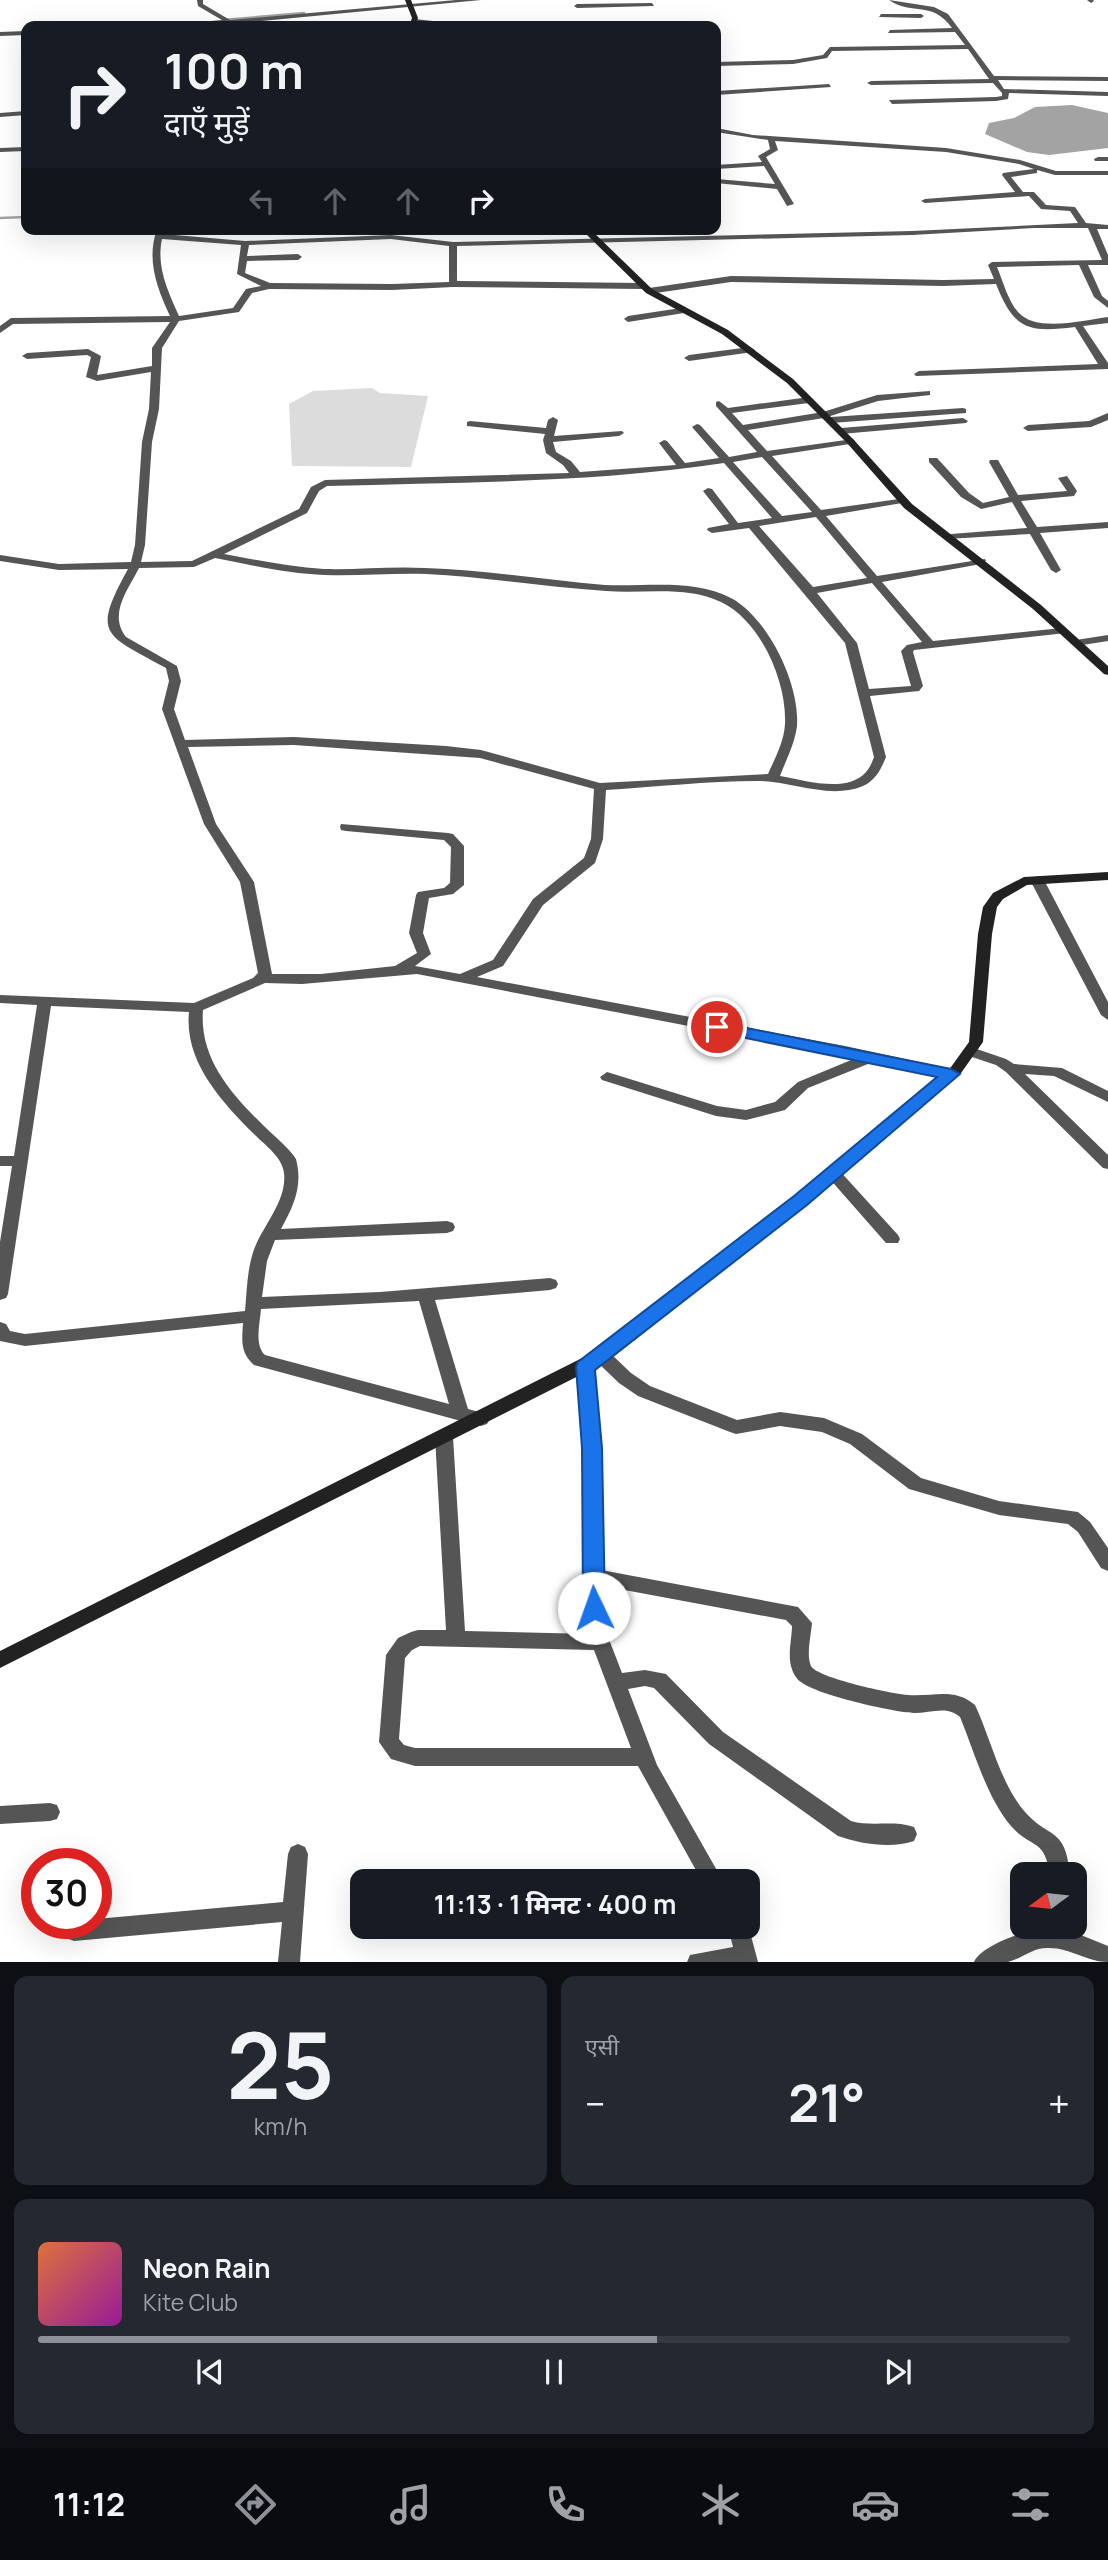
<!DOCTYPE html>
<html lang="hi">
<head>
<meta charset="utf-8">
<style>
  :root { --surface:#171b24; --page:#242831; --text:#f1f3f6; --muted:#9ea1a6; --line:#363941; --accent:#8c9099 }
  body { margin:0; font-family:Manrope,"Noto Sans Devanagari",sans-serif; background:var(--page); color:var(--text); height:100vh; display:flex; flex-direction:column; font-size:26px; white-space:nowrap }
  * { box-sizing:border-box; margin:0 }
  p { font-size:23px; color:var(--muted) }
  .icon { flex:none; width:38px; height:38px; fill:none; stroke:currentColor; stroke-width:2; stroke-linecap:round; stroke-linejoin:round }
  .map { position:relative; height:1962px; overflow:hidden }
  .sheet { display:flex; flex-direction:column; gap:14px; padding:14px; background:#0d0f14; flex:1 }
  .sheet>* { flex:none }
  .guide { position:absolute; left:21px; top:21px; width:700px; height:214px; border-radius:14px; box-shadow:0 7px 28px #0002; background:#171b24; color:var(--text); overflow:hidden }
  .needle { width:46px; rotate:255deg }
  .controls { position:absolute; left:1010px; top:1862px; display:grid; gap:14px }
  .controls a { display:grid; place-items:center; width:77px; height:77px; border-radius:14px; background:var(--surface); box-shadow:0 7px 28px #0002; font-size:35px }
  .speed { position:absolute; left:21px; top:1848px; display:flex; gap:14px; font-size:35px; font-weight:700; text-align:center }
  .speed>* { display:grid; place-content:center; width:91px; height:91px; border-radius:50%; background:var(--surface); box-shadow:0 7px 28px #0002; line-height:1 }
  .speed .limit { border:10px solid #d22; background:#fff; color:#111 }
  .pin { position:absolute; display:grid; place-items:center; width:60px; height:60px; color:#fff; margin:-30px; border:4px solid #fff; border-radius:50%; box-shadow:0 2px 7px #0007 }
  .me { position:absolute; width:77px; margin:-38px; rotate:357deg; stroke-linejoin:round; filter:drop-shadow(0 0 5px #0008) }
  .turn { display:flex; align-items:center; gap:24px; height:147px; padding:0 28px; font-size:32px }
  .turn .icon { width:91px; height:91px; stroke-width:2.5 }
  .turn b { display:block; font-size:49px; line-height:60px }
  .lanes { display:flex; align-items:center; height:66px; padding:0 28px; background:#0003; justify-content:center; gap:35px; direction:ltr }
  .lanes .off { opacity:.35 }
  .big { font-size:52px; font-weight:700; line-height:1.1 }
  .sheet .tile { flex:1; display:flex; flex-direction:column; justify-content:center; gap:10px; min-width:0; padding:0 24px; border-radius:14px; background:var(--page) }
  .sheet .dial { align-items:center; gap:0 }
  .dial b { font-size:91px; line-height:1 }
  .song { display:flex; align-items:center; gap:21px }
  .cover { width:84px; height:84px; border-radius:10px; background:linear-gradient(135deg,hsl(20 70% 55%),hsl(300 70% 35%)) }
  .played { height:7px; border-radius:4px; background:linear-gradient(90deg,var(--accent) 60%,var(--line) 60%) }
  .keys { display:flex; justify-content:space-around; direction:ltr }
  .heat { display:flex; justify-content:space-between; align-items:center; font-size:38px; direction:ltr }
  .sheet .tiles { flex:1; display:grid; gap:14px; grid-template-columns:1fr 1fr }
  .tile:last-child { grid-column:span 2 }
  .trip { position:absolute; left:350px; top:1869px; width:410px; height:70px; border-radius:14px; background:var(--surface); box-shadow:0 7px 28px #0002; font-weight:700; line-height:70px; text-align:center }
  .dock { display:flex; height:112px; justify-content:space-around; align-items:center; background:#090b0e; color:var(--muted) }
  .dock .icon { width:49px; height:49px }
  .dock .selected { color:var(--accent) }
  .dock b { font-size:32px; color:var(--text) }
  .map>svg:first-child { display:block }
  .green { fill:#dcdcdc }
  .water { fill:#a3a3a3 }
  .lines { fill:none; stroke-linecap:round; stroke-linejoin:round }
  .stream { stroke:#a3a3a3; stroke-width:2.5 }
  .street { fill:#555; fill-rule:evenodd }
  .secondary { fill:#222; fill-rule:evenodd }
  .route { fill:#1a73e8; stroke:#114b97; stroke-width:2 }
</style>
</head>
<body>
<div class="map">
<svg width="1108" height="1962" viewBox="0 0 1108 1962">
  <rect width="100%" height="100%" fill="#fff"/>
  <!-- green -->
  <path class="green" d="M372 388 380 393 428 396 411 467 292 466 289 404 313 391Z"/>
  <!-- water -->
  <path class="water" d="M1072 105 1108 113V148L1049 155 1027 152 985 134 989 123 1014 118 1035 107Z"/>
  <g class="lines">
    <!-- stream -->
    <path class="stream" d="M223 20 304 13
      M154 26 182 24
      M0 218 26 217"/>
    <!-- street -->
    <path class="street" d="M197 0H203V4L230 20 456 0H481L230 24 175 26 178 24 222 20 198 6Z
      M889 0 934 7 948 14 994 76 1108 77V81L998 80 1004 89 1108 92V96L1009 93 1008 99 996 101 892 104 889 100 996 97 1002 96V93L993 83 871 85 867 83 871 81 989 79 968 49 832 51 827 58 793 64 716 66V62L793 60 823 55 830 47 965 45 955 32 888 33 890 30 952 28C932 0 913 16 889 0Z
      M1087 0H1093L1094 1 1091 3Z
      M652 3 654 6 577 8 574 6 577 4Z
      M881 14H921L924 16 921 18 879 17Z
      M415 19 459 24 571 22 578 26H444L413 22Z
      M26 31V35L0 36V32Z
      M829 84 831 87 716 95V91Z
      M26 111V115L0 117V113Z
      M716 128 753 135 946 148 1020 160 1056 171H1108V175H1055L1037 170V173L1011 177 1023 192H1034L1046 205 1075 207 1086 223 1108 225V229H1097L1108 255V265H1088L1102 296 1108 301V308L1094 297 1079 265 997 267C1003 281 1008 301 1018 312 1036 333 1084 320 1108 317V323L1083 326 1108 363V369L916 376 914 374 919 371 1098 364 1075 327C1027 333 1014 329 996 284L943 286 731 282 649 294 645 291 649 288 731 276 943 280 994 279 988 265 992 262 1102 260 1088 228H1034L912 235 457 246V281L642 283 646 286 642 289 453 287 392 290 269 289 252 293 239 312 179 321 162 348 159 409 152 442 145 545 141 562 192 561 299 509 311 487 325 480 569 473 563 465 546 453 543 440 545 434 467 426V422L470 421 546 428 548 420 553 417 558 420 554 436 622 431 624 433 619 436 553 442 556 452 571 461 580 472 676 465 659 443 664 440 667 441 685 463 719 458 692 427 697 424 700 425 729 457 757 452 716 406V402L719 401 728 408 809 397 814 400 809 403 732 413 743 425 823 412 877 395 930 391V395L878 401 824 418 748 430 767 451 853 439 855 441 850 444 772 456 821 510 906 498 907 500 902 503 826 516 877 576 985 559 986 561 981 564 882 582 933 641 1062 628 1066 629V633L914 650 913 652 923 686 919 691 870 696 886 757C881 769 876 780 863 786 829 800 792 781 757 781 707 781 656 787 606 790L603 839 595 863 543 905 503 966 477 977 845 1046 951 1069 958 1074 951 1079 873 1062 808 1088 785 1110 746 1120 716 1116 602 1080 600 1077 607 1072 717 1106 746 1110 775 1102 798 1082 856 1058 417 974 302 984 265 983 203 1010C199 1059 232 1095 265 1127 275 1137 288 1147 296 1159 303 1186 294 1205 281 1229L447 1221 453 1223 455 1227 453 1231 447 1233 275 1240 267 1261 262 1297 380 1292 550 1278 556 1280 558 1284 556 1288 550 1290 435 1300 468 1409 487 1414 490 1419 487 1424 481 1426 461 1421 254 1365C240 1352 242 1341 243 1323L25 1346 0 1341V1322L6 1324 10 1331 25 1334 245 1311C247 1290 247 1267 255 1247 265 1223 287 1200 284 1173 282 1157 266 1146 255 1135 222 1102 184 1062 189 1012L51 1006 8 1294 6 1298 0 1300V1242L12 1166H0V1156H14L37 1005 0 1003V995L194 1003 253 978 258 973 240 882 204 824 162 709 169 681 166 668C105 634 91 636 128 569L59 570 0 561V555L59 564 131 562 135 545 142 442 149 409 151 372 97 381 86 377 91 357 87 355 27 359 22 356 27 353 88 349 101 356 97 375 152 366V348L170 322 13 324 0 333V326L11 318 170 316C157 288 146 260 157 229H165L163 234 245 241 391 235 453 242 912 231 1078 223 1070 211 1041 209 1029 196 925 203 921 201 925 199 1015 192 1002 175 1003 173 1034 169 1019 164 946 152 775 141 778 150 766 157 794 204 787 206 777 189 716 183V179L775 184 764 166 716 169V165L762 162 758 156 770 149 768 140 716 132ZM162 239 241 245 237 274 261 286 246 289 233 308 179 316C168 291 156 267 162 239ZM391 239 449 246V282L392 284 270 283 245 273 247 261 298 260 302 257 298 254 247 256 249 245ZM762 457 812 512 782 516 733 462ZM724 463 772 518 738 523 712 489 708 488 703 491 729 524 708 528 707 530 712 533 749 528 845 643 874 757C872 762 870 768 866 772 847 794 804 780 780 776 786 760 795 743 797 726 800 684 768 618 731 598 693 578 646 587 605 585 545 580 485 570 425 568 391 566 357 570 324 569 290 567 257 560 224 554L307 513 319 491 327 486C460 482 593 483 724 463ZM816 517 867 578 813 587 759 526ZM215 558C251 565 288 574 325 575 359 576 392 573 426 574 486 577 546 587 606 591 644 594 686 585 721 602 761 621 787 682 785 724 784 742 775 758 768 774L600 783 481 750 446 746 294 737 185 740 174 709 181 681 177 666 126 637C108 614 128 590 139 568L194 567ZM872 583 922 642 907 645 901 651 911 686 869 689 857 643 817 593ZM294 745 480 758 594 789 591 839 584 858 533 899 493 960 460 974 415 966 431 954 423 933 429 898 453 894 464 885V846L453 834 448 833 341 824 340 827 341 830 346 831 444 840 451 847 450 883 444 888 418 892 416 895 409 933 417 953 395 966 321 974H272L254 882 216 824 188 747ZM419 1301 449 1404 265 1355C254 1345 260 1323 261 1309Z
      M26 147V151L0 152V148Z
      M1098 157H1108V161H1095L1094 159Z
      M681 308 685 311 684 313 628 322 624 319 628 316Z
      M750 347 755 350 753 352 689 361 684 358 689 355Z
      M963 408 966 409V413L831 423 826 420 831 417Z
      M1108 413V420L1091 427 1028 431 1023 428 1028 425 1089 421Z
      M963 418 968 421 966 423 841 434 836 431 841 428Z
      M929 458H937L969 493 983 503 1009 497 989 462 990 460H998L1018 495 1067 491 1058 478 1067 476 1077 491 1074 496 1021 501 1037 527 1108 522V528L1040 533 1061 570 1056 573 1051 570 1030 534 947 539V535L951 534 1027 528 1012 502 981 509 961 497 929 462Z
      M1108 635V641L1076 646 1070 643 1076 640Z
      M1037 876 1044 880 1108 1002V1020L1101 1015 1030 880Z
      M971 1047 1006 1059 1014 1064 1062 1068 1108 1091V1102L1054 1076 1025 1074 1108 1155V1169L1103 1168 1006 1072 996 1065 966 1055 964 1052Z
      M833 1168 838 1169 898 1235 900 1239 898 1243H886L828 1177 825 1173 828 1169Z
      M602 1350 608 1351 631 1373 650 1386 737 1420 780 1412 824 1418 862 1434 921 1478 999 1501 1078 1512 1090 1522 1108 1548V1571L1101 1568 1078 1532 1068 1524 999 1515 909 1489 850 1444 822 1432 780 1426 736 1434 730 1432 638 1396 619 1383 596 1361 594 1356 596 1351Z
      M585 1360 591 1362 594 1367 601 1448V1570L798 1607 812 1623C811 1635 806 1656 811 1666 817 1678 893 1694 908 1695 933 1697 954 1687 975 1705 991 1739 1000 1783 1025 1812 1050 1840 1065 1826 1070 1874H1050C1044 1837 1031 1849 1011 1826 987 1798 974 1751 960 1717 947 1705 931 1713 914 1713 893 1712 817 1695 801 1682 797 1680 793 1673 792 1669 787 1657 792 1638 792 1626L786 1620 603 1586 610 1642 622 1673 645 1670 666 1674 723 1732 851 1821C871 1827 894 1820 914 1827L917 1834 914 1841C892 1849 860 1844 838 1836L709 1744 654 1688 645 1686 628 1689 657 1765 723 1881H702L638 1766H415L391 1759 379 1742 386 1655 398 1638 411 1632 418 1630H446L435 1437 438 1432 444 1430 450 1432 453 1437 465 1631 589 1634 583 1576V1448L576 1367 579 1362ZM420 1646 594 1650 631 1748H415L404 1745 399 1739 405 1658 412 1650Z
      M50 1803 57 1805 60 1812 57 1819 50 1821 0 1824V1806Z
      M298 1844 305 1847 308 1854 300 1962H278L282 1922 74 1941 66 1938 63 1931 68 1923H96V1919L283 1902 288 1854 291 1847Z
      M747 1921 758 1962H687L690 1955 733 1947 728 1927H747Z
      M1045 1927 1071 1931 1108 1946V1962C1087 1962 1071 1948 1049 1948 1033 1947 1023 1958 1008 1962 998 1962 985 1962 974 1962 981 1945 1028 1930 1045 1927Z"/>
    <!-- secondary -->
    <path class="secondary" d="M405 0H411L418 18 415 26H409L412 18Z
      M581 229H590L652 289 728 330 793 379 853 439 912 504 1041 605 1108 666V675L1104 674 1033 609 904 508 847 443 787 383 722 334 646 293Z
      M1108 872V880L1027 885 1003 899 997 907 992 934 983 1042 961 1073 806 1204 608 1361 0 1668V1651L596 1351 794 1196 951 1067 969 1042 978 934 983 907 993 893 1024 877Z"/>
  </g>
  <!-- route -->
  <path class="route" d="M717 1022 951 1069 960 1074 807 1205 595 1370 602 1448 605 1608 602 1615 594 1618 587 1615 583 1608 582 1448 576 1367 578 1362 794 1196 937 1077 711 1031V1023Z"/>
</svg>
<div class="controls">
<a><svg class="needle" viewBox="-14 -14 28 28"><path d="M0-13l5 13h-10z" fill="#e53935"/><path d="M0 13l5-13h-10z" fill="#9ea1a6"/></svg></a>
</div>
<div class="speed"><div class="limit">30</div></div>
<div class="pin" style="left:717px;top:1027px;background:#d93025"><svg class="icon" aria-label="arrive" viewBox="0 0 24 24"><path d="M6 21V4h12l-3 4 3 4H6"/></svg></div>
<svg class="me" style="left:594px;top:1608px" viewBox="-20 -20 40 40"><circle r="19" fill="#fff"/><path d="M0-13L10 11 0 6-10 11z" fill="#1a73e8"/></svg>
<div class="trip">11:13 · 1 मिनट · 400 m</div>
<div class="guide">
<div class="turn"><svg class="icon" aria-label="right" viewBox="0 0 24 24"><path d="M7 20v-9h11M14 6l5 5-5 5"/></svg><div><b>100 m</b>दाएँ मुड़ें</div></div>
<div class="lanes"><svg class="icon off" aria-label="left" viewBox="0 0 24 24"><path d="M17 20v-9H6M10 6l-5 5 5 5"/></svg><svg class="icon off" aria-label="ahead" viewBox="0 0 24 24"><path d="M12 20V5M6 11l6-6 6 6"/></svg><svg class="icon off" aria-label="ahead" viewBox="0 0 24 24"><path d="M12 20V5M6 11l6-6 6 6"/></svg><svg class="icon" aria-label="right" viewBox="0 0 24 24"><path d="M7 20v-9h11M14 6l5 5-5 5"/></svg></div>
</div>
</div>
<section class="sheet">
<div class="tiles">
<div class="tile dial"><b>25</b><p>km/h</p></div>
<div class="tile"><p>एसी</p>
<div class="heat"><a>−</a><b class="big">21°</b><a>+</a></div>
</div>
<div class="tile">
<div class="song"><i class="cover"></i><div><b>Neon Rain</b><p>Kite Club</p></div></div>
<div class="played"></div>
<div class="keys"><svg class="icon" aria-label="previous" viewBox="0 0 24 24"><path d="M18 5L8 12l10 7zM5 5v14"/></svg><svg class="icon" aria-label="pause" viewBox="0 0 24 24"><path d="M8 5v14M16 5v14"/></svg><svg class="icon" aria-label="next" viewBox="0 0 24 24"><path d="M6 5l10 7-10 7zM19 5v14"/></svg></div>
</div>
</div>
</section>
<nav class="dock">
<b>11:12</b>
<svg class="icon selected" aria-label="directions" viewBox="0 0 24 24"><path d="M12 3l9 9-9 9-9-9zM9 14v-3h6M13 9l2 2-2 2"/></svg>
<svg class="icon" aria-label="music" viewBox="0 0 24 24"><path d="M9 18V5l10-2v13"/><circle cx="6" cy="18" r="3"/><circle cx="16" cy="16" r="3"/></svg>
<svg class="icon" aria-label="phone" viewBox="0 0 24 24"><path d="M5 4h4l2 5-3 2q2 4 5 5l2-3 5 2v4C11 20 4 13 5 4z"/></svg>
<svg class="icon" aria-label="climate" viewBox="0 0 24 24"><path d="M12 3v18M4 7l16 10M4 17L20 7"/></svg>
<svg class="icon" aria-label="car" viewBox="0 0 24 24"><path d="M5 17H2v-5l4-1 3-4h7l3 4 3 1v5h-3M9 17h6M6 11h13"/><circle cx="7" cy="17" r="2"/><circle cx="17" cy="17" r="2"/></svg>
<svg class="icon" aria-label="filters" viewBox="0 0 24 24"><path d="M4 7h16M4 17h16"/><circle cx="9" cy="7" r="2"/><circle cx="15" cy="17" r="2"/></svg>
</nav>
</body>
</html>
